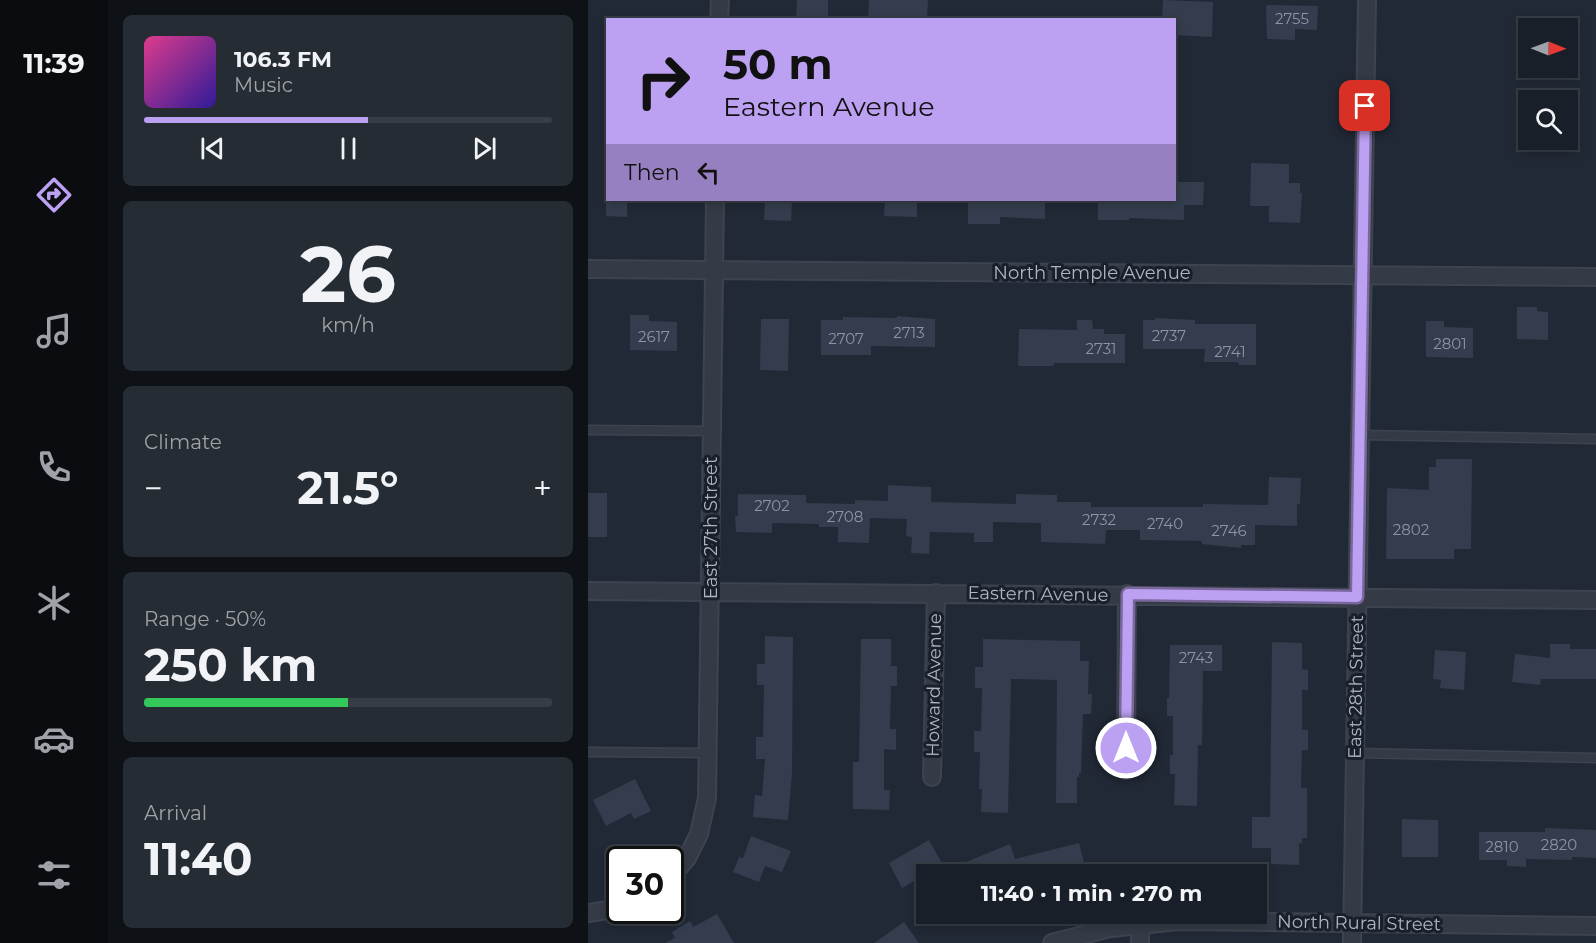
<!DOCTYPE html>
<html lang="en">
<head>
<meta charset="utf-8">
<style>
  :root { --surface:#191f28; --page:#262c34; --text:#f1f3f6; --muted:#9fa2a8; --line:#373d45; --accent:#bca0f2 }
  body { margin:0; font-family:Montserrat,sans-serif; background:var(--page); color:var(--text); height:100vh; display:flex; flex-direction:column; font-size:22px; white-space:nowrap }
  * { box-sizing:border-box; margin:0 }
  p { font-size:20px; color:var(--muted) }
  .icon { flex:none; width:33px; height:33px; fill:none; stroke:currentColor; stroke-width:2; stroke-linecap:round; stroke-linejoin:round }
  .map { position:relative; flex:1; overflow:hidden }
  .sheet { display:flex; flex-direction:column; gap:15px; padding:15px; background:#0e1116; width:480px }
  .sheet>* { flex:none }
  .hud { position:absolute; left:18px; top:18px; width:570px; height:183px; border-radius:0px; box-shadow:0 3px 9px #0003,0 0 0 2px var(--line); background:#bca0f2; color:#111; overflow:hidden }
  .needle { width:39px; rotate:91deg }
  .fabs { position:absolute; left:930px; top:18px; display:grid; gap:12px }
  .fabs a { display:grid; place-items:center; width:60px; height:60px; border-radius:0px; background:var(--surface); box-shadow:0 3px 9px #0003,0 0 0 2px var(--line); font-size:30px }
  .speed { position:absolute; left:18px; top:846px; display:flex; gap:12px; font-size:30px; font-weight:700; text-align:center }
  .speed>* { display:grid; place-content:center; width:78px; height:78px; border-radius:50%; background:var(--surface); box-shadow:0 3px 9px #0003,0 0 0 2px var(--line); line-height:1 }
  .speed .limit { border:3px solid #111; border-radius:9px; background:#fff; color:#111 }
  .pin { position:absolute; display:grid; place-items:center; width:51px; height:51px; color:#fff; margin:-26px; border-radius:12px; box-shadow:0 3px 9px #0006 }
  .me { position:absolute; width:66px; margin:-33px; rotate:0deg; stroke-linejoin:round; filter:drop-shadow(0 0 4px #0008) }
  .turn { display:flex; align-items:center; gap:21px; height:126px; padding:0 18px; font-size:27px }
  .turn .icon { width:78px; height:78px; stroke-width:2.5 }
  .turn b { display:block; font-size:42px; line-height:51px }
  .then { display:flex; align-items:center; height:57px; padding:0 18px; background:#0003; gap:12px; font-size:22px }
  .big { font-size:45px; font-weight:700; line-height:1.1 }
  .sheet .card { flex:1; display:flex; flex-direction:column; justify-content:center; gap:9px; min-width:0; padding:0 21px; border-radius:9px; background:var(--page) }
  .sheet .dial { align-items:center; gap:0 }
  .dial b { font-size:78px; line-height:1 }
  .song { display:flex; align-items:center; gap:18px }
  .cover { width:72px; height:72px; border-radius:9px; background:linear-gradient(135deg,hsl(330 70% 55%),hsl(250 70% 35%)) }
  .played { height:6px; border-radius:3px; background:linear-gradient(90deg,var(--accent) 55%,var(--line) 55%) }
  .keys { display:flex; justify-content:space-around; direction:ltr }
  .heat { display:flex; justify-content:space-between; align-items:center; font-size:33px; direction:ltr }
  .charge { height:9px; border-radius:4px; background:linear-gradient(90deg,#34c759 50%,var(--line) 0) }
  .trip { position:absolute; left:328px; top:864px; width:351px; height:60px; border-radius:0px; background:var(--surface); box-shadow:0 3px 9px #0003,0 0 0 2px var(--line); font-weight:700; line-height:60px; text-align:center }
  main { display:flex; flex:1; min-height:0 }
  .dock { display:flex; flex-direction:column; width:108px; justify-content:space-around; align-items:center; background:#0a0c10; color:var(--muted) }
  .dock .icon { width:42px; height:42px }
  .dock .on { color:var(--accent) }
  .dock b { font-size:27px; color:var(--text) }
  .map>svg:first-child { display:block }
  .building { fill:#333d4d }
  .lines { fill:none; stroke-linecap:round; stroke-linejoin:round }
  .lane-casing { stroke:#3d4450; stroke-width:11 }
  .street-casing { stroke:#3d4450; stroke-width:20 }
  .lane { stroke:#343b46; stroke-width:8 }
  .street { stroke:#343b46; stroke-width:16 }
  .route-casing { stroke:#7a689d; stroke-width:15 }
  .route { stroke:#bca0f2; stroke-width:10 }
  .labels { text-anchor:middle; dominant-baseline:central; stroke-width:6; stroke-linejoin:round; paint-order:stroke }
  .number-label { font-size:15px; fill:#8d95a4 }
  .street-label { font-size:18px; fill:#aeb5c3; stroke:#19202b }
</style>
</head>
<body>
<main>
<nav class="dock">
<b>11:39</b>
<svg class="icon on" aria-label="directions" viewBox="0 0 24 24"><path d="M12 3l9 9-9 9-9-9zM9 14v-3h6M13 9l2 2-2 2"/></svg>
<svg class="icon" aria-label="music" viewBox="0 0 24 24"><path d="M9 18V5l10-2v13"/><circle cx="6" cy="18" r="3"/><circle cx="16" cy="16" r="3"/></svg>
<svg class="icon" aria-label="phone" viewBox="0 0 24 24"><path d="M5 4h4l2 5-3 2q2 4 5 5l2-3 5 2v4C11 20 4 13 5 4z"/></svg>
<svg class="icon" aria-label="climate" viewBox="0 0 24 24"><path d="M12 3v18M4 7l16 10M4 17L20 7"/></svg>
<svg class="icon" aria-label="car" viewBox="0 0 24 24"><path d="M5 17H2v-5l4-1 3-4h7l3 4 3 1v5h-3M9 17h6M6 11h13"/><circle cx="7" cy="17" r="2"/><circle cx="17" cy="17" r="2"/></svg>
<svg class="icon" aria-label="filters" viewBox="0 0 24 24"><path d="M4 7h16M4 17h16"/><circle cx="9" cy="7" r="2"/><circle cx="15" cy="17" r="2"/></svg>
</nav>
<section class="sheet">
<div class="card">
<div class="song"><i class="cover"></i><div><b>106.3 FM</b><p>Music</p></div></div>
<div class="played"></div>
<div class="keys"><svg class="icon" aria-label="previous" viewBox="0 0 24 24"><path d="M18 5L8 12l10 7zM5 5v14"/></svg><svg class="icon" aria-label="pause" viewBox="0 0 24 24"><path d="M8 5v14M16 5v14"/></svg><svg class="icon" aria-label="next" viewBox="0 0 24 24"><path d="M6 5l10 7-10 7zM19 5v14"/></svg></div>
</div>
<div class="card dial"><b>26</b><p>km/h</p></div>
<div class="card"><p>Climate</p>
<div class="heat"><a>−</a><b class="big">21.5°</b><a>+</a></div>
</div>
<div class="card"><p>Range · 50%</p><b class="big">250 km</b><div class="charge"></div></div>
<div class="card"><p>Arrival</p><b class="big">11:40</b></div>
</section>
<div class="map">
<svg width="1008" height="943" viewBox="0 0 1008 943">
  <rect width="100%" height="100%" fill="#212936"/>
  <!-- building -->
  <path class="building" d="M209 0H240V20H208Z
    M281 0H340L339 20 280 19Z
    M575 0 625 2 624 37 586 35V20H574Z
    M680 5 730 6 729 30 707 29V40L679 39 678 6Z
    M663 163 701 164V183H712V193H714L712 223 681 222V206H662Z
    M586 182H616L615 205H596V220L541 218V220H510V200H586Z
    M18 200H39V217L18 216Z
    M177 200H204L203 221 176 220Z
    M297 200H329V217L296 216Z
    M380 200H457V219L412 217V224H380Z
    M929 307H949V311L960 312V340L929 339Z
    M42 315H61V321L89 322V351L42 350Z
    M309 316 347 319V347L283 346V355H233V320H255V317L309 318Z
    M567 318 607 320V324H668V365H651L650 362H616L617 349H555V320H567Z
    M173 319H201L200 371 172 370Z
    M489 320H504L505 329H516V334H537V363H466V366H430L431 329 489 330Z
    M838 321H856V327L885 328V358L838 357Z
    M848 459H884L883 549H866V559H798L799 488 841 490V467H848Z
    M681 477 713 478 712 504H709V526L667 525V545H653V548L614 544V541L552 540V530H518L517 544 453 542V523L405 522V542H386V533L342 532 341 554 323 553 324 537 318 536 319 519 282 518 281 543 250 542V527H231V524L184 523V533L148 532 147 516H150V494L218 495V503L267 504V500L300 501V485L343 487V502L428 504V494L469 495V502H503V507H615V504L680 505Z
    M0 493H19V537H0Z
    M177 636 205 637 204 774 200 820 165 817 167 795 174 796 177 759H168V737H175L176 685H169V664H177Z
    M273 639H303V666H309V686H303L302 729H308V750L296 749V790H302L301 810 265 809V762H271Z
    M395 639 492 641V661H501L500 694H504L503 714H495L493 773H491V777H489V803H468L469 680 423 679 420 813 393 812 394 789H391L392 752H386V731H393L394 688H387V667H395Z
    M684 642 714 643V669L720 670V690H714V730H720V750H714L713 788H719V838H714V844L711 843V865L683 864V848H664V817H682Z
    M962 644H982V649H1008V679H953L952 685 924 682 927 654 962 658Z
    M582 645H634V671H615L614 745H610L609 806 586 805 587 774H582V755H585V716H579V698H581Z
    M847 650 878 652 876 690 852 688 853 680 845 679Z
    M47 779 63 811 46 819 43 813 18 826 5 800Z
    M814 819 850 820V857H814Z
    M957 828 1008 830V858L984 857V860L938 859V867L919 866V860H891V832H957Z
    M163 836 203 851 194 872 177 866 171 882 145 872 151 857 155 858Z
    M341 840 360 874H338L314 888 301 863Z
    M491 843 498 870 482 874H383L378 862 422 844 427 859Z
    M129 914 146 943H77L87 938 84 932 102 921 105 927Z
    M316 922 331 943H286Z"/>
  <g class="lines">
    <defs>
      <path id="lane" d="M0 430 124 431
        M772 435 1008 439
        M0 752 119 753
        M767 753 1008 758"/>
      <path id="street" d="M131 20 132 0
        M0 269 1008 277
        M0 591 1008 600
        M538 770 539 594
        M344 777 348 593
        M82 878 99 858 111 834 119 798 127 200
        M0 913 32 908
        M464 943 522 928 591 921 1008 926
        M552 943 553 924
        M764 943 779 0"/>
    </defs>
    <!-- lane casing -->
    <use href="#lane" class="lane-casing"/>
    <!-- street casing -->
    <use href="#street" class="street-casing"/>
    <!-- lane -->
    <use href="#lane" class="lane"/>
    <!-- street -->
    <use href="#street" class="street"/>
  </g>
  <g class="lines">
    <defs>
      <path id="route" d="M538 748 540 594 769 597 777 106"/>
    </defs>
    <!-- route casing -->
    <use href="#route" class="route-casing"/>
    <!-- route -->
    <use href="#route" class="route"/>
  </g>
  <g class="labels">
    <!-- number labels -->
    <g class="number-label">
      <text x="704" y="18">2755</text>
      <text x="321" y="332">2713</text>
      <text x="581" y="335">2737</text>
      <text x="66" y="336">2617</text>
      <text x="258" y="338">2707</text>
      <text x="862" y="343">2801</text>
      <text x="513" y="348">2731</text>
      <text x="642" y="351">2741</text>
      <text x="184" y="505">2702</text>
      <text x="257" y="516">2708</text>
      <text x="511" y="519">2732</text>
      <text x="577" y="523">2740</text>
      <text x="823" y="529">2802</text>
      <text x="641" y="530">2746</text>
      <text x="608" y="657">2743</text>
      <text x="971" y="844">2820</text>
      <text x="914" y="846">2810</text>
    </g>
    <!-- street labels -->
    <g class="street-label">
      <text x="504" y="273">North Temple Avenue</text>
      <text transform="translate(123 528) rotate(-90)">East 27th Street</text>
      <text transform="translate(450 594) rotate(1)">Eastern Avenue</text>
      <text transform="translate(346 685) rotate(-89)">Howard Avenue</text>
      <text transform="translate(768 687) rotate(-89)">East 28th Street</text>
      <text transform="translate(771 923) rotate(1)">North Rural Street</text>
    </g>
  </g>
</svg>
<div class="fabs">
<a><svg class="needle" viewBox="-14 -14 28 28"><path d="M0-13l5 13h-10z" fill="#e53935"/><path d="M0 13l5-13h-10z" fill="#9fa2a8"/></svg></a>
<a><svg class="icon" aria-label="search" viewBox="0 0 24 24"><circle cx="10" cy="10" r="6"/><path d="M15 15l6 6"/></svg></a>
</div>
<div class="speed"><div class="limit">30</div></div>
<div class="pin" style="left:777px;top:106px;background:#d93025"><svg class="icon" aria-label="arrive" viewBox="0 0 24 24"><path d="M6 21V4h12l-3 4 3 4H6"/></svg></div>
<svg class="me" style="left:538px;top:748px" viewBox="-20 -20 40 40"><circle r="17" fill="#bca0f2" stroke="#fff" stroke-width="3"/><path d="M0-11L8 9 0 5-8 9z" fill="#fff"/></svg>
<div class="trip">11:40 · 1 min · 270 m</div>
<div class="hud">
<div class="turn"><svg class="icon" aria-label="right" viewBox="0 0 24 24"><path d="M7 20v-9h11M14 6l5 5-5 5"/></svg><div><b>50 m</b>Eastern Avenue</div></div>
<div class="then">Then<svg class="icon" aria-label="left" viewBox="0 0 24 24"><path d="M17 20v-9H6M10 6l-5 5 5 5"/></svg></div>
</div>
</div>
</main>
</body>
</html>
